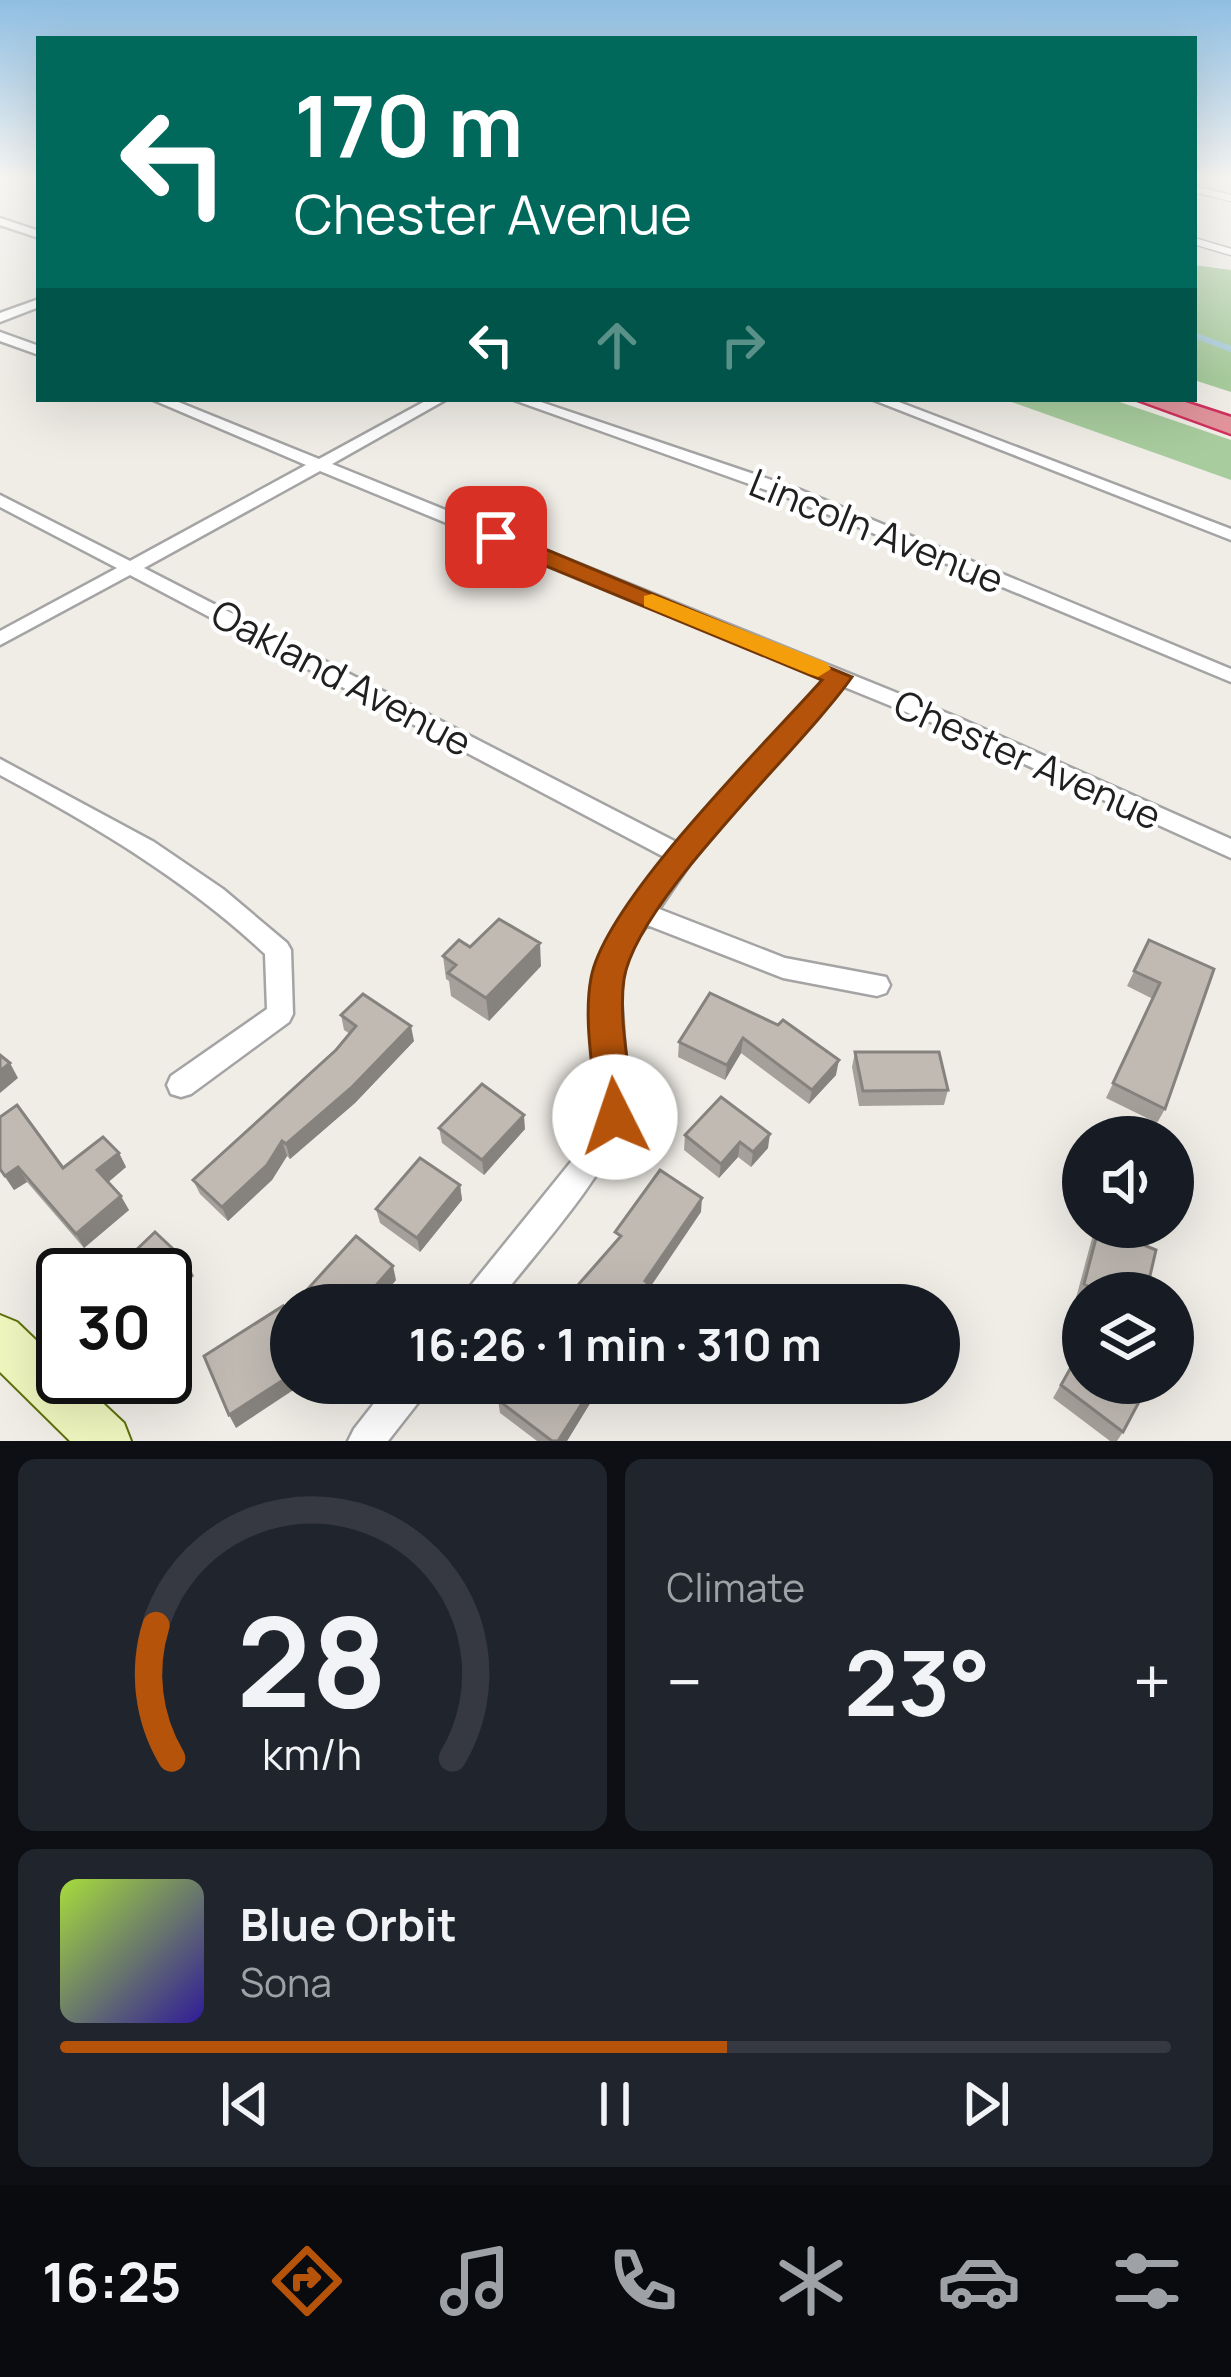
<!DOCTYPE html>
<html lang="en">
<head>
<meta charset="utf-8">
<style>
  :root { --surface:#171b24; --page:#20242c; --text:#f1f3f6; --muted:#9ea1a6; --line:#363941; --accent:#b45309 }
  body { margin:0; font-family:Manrope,sans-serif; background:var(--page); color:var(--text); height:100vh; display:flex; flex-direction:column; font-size:45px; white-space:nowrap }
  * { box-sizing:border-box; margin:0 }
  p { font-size:39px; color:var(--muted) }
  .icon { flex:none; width:66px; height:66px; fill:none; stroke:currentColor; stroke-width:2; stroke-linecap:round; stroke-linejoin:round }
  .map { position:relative; height:1441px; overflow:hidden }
  .drawer { display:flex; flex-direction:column; gap:18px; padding:18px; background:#0d0f14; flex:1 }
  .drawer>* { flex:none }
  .banner { position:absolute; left:36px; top:36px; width:1161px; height:366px; border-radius:0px; box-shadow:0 12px 48px #0002; background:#00695c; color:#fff; overflow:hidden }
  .fabs { position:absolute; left:1062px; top:1116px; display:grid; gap:24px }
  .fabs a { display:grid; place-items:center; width:132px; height:132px; border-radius:50%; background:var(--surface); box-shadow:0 12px 48px #0002; font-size:60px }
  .speed { position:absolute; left:36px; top:1248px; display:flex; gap:24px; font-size:60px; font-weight:700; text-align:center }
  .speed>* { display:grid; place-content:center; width:156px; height:156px; border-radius:50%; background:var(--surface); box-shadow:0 12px 48px #0002; line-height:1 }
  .speed .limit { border:6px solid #111; border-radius:18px; background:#fff; color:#111 }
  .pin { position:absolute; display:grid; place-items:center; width:102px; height:102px; color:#fff; margin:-51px; border-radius:24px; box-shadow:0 6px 18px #0006 }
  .me { position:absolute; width:132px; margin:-66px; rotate:356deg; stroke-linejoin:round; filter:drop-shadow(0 0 9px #0008) }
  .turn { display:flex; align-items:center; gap:42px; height:252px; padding:0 60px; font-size:54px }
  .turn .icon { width:156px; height:156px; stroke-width:2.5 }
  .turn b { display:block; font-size:84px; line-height:102px }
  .lanes { display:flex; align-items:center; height:114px; padding:0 60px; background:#0003; justify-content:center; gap:60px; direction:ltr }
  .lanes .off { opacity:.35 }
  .big { font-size:90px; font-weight:700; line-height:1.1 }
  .drawer .widget { flex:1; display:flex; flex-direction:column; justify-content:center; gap:18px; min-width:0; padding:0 42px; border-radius:18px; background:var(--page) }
  .drawer .dial { align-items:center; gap:0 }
  .dial svg { height:312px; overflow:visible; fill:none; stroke:var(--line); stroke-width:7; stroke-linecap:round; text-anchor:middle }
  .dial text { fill:var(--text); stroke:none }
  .song { display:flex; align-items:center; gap:36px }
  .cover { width:144px; height:144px; border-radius:18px; background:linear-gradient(135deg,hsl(80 70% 55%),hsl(250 70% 35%)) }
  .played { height:12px; border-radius:6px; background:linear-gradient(90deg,var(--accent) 60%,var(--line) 60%) }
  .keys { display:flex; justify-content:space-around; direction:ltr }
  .heat { display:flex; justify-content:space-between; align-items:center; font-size:66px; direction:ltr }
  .drawer .tiles { flex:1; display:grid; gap:18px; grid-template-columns:1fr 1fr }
  .widget:last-child { grid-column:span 2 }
  .trip { position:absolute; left:270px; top:1284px; width:690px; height:120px; border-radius:60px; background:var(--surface); box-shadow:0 12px 48px #0002; font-weight:700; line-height:120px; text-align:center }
  .menu { display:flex; height:192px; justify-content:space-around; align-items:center; background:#090b0e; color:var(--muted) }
  .menu .icon { width:84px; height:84px }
  .menu .selected { color:var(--accent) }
  .menu b { font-size:54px; color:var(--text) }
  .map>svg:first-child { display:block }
  .forest { fill:#a8cc9e }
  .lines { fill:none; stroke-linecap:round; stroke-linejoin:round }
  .stream { stroke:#aaccda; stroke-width:6 }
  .lane-casing { stroke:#a4a4a4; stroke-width:9 }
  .street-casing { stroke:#a4a4a4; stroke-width:5 }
  .secondary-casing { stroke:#5e710c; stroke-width:4 }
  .highway-casing { stroke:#d0315c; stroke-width:5 }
  .lane { stroke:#fff; stroke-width:6 }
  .street { fill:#fff; fill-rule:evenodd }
  .secondary { fill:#eff6be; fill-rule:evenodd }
  .highway { fill:#e1949c; fill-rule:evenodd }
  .wall { fill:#a5a09a }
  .shaded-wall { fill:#86827d }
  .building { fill:#c0bab3; stroke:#86827d; stroke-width:3 }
  .route { fill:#b45309; stroke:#753606; stroke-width:3 }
  .slow { fill:#f59e0b }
  .labels { text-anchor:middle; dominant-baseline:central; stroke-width:9; stroke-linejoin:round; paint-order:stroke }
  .street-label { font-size:39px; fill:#202020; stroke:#fff }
</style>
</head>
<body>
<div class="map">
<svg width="1231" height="1441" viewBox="0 0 1231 1441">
  <rect width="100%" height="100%" fill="#f0ede7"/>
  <!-- forest -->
  <path class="forest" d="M1194 265 1231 270V392L1194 380Z
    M1003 399H1111L1231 440V480Z"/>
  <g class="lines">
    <!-- stream -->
    <path class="stream" d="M1194 335 1231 349"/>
    <defs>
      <path id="lane" d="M1194 189 1231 198
        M1194 241 1231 252"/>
      <path id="street" d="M0 218 39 231V238L0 225Z
        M39 299V307L0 322V313Z
        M0 332 39 346V355L0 341Z
        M151 399H171L319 459 429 399H447L332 464 959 718 1231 839V858L945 728 842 686 691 862 659 909 785 958 886 977 890 985 886 993 877 996 783 978 647 925 629 951 620 981 629 1117C597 1187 542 1245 495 1305H459L464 1294 587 1142 601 1116 594 981 608 941 668 859 130 575 0 645V631L117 568 0 507V495L130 561 306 465ZM320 471 826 679 680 844 144 568Z
        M511 399H532L798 489 1231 669V682L786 497Z
        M871 399H891L1231 529V540Z
        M0 759 154 842 223 889 287 943 291 950 293 1014 289 1022 191 1094 181 1097 171 1094 167 1085 171 1076 267 1009 265 954C186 880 95 826 0 775Z
        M390 1383H429L424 1395 388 1441H348L354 1429Z"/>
      <path id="secondary" d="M0 1315 17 1322 63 1366V1377H75L124 1423 131 1441H70L0 1372Z"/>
      <path id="highway" d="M1135 399H1176L1231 417V434Z"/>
    </defs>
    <!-- lane casing -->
    <use href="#lane" class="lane-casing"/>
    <!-- street casing -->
    <use href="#street" class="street-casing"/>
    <!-- secondary casing -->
    <use href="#secondary" class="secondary-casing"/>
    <!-- highway casing -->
    <use href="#highway" class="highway-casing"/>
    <!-- lane -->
    <use href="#lane" class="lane"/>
    <!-- street -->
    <use href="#street" class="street"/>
    <!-- secondary -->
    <use href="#secondary" class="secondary"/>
    <!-- highway -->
    <use href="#highway" class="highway"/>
  </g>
  <!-- wall -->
  <path class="wall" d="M1149 940 1214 969 1165 1109 1157 1123 1106 1098 1153 999 1127 986Z
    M470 947 541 966 489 1021 451 996 449 981 446 979 443 956Z
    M710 993 836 1075 809 1104 741 1053 725 1080 678 1057 679 1042Z
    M341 1015 414 1041 355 1103 290 1159 287 1156 272 1180 228 1221 200 1194 193 1180 336 1050 350 1034 344 1030Z
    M855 1052 948 1090 944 1105 859 1106 852 1067Z
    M721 1097 768 1148 751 1167 738 1157 719 1178 684 1150 685 1135Z
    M439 1128 525 1129 484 1175 442 1143Z
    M119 1153 126 1167 108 1182 129 1210 84 1248 27 1182 14 1190 0 1170 63 1168Z
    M460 1185 462 1200 420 1252 380 1223 376 1209Z
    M1095 1227H1147L1141 1244 1146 1293H1083V1301L1076 1298Z
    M396 1280 375 1305H310L305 1292Z
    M1083 1345 1123 1432 1117 1441H1110L1053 1398Z
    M509 1383H597V1392L567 1441H537L500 1413 498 1400Z"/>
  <!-- shaded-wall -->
  <path class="shaded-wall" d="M540 943 541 966 489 1021 486 998Z
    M411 1026 414 1041 355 1103 290 1159 286 1144Z
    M743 1038 741 1053 725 1080 727 1065Z
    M839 1060 836 1075 809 1104 812 1090Z
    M10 1063 18 1078 0 1093V1071Z
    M524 1115 525 1129 484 1175 482 1160Z
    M770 1134 768 1148 751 1167 753 1152Z
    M282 1141 287 1156 272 1180 228 1221 222 1207Z
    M740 1142 738 1157 719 1178 721 1164Z
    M119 1153 126 1167 105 1185 97 1170Z
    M18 1167 27 1182 14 1190 5 1176Z
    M460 1185 462 1200 420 1252 417 1238Z
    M121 1196 129 1210 84 1248 76 1234Z
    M702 1198 701 1212 645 1295V1281Z
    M187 1262 194 1276 165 1304V1283Z
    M393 1266 396 1280 375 1305H359Z
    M656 1290 654 1305H643Z
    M291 1375V1383H304L236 1428 229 1415Z
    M595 1383H597V1392L567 1441H558Z"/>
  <!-- building -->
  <path class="building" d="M499 919 540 943 486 998 448 973 456 965 443 956 459 940 470 947Z
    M1149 940 1214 969 1165 1109 1113 1083 1160 983 1134 971Z
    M710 993 778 1025 783 1020 839 1060 812 1090 743 1038 727 1065 679 1042Z
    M363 994 411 1026 351 1088 286 1144 282 1141 267 1165 222 1207 193 1180 336 1050 356 1026 341 1015Z
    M855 1052H939L948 1090 863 1091Z
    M0 1055 10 1063 0 1071Z
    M482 1084 524 1115 482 1160 439 1128Z
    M721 1097 770 1134 753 1152 740 1142 721 1164 685 1135Z
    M17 1105 63 1168 103 1137 119 1153 97 1170 121 1196 76 1234 18 1167 5 1176 0 1169V1117Z
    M420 1158 460 1185 417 1238 376 1209Z
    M660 1170 702 1198 645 1281 656 1290 643 1305H568L564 1301 621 1236 615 1232Z
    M1099 1227H1147L1141 1244 1156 1250 1146 1293H1102L1084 1284Z
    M155 1232 187 1262 165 1283V1275H110Z
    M356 1236 393 1266 359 1305H320L305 1292Z
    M283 1306 291 1322V1375L229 1415 204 1356Z
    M1083 1346V1383H1149L1123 1432 1061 1385Z
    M509 1383H595L558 1441H552L498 1400Z"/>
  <!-- sky -->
  <linearGradient id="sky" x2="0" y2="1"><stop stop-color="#8fbee2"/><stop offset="0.47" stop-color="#f8f7f4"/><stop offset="1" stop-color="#f8f7f4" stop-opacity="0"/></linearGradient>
  <rect width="1231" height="378" fill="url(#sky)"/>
  <!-- route -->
  <path class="route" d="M488 532H504L852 677C801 750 637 899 624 979 618 1021 631 1074 634 1117L629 1129 615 1134 602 1129 597 1117C594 1074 583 1020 591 978 605 901 765 744 822 680L488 542Z"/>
  <!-- slow -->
  <path class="slow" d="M652 594 827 663 831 669 818 677 809 674 644 606V596Z"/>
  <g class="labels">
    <!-- street labels -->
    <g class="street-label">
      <text transform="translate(877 530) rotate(22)">Lincoln Avenue</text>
      <text transform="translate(342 677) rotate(28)">Oakland Avenue</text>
      <text transform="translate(1028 759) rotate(24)">Chester Avenue</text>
    </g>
  </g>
</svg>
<div class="fabs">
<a><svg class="icon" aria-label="sound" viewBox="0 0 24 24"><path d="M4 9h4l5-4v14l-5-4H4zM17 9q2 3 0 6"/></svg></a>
<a><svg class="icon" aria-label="layers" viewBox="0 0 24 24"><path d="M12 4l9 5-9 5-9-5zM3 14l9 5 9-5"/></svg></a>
</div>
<div class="speed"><div class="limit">30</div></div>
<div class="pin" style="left:496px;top:537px;background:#d93025"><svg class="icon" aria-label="arrive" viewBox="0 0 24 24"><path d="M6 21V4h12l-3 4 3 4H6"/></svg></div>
<svg class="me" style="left:615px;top:1117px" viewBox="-20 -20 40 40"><circle r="19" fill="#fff"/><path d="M0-13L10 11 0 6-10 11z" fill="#b45309"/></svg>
<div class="trip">16:26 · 1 min · 310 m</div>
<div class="banner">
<div class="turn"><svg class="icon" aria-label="left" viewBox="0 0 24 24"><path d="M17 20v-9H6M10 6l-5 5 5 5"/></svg><div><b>170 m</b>Chester Avenue</div></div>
<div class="lanes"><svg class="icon" aria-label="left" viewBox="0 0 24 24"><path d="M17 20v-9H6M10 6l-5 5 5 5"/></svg><svg class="icon off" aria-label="ahead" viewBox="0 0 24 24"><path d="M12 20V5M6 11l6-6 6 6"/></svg><svg class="icon off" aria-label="right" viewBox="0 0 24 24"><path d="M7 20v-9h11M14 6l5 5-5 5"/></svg></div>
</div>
</div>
<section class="drawer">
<div class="tiles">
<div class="widget dial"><svg viewBox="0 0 100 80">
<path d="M14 69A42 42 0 1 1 86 69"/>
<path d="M14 69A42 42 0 0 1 10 35" stroke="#b45309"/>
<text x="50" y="56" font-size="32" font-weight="700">28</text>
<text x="50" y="72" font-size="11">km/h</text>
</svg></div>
<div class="widget"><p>Climate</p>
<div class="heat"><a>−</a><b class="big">23°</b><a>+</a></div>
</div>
<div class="widget">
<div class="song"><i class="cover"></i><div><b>Blue Orbit</b><p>Sona</p></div></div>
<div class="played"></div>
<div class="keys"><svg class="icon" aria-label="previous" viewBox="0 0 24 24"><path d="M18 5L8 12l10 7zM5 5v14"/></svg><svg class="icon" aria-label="pause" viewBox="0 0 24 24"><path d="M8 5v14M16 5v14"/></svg><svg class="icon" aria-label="next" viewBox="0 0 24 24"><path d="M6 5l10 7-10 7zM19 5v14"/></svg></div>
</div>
</div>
</section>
<nav class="menu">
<b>16:25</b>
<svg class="icon selected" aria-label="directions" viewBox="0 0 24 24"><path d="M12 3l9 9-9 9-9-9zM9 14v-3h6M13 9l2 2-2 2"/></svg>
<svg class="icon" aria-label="music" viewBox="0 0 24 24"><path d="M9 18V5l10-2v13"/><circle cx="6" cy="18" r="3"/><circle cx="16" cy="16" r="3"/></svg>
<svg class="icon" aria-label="phone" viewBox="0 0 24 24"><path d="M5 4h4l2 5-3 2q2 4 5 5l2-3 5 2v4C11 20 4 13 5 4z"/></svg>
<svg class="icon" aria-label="climate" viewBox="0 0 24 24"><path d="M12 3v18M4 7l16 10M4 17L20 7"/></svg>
<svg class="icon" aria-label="car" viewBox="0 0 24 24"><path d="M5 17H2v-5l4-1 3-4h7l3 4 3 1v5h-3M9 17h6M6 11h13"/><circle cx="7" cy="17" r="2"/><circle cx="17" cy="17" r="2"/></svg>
<svg class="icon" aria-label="filters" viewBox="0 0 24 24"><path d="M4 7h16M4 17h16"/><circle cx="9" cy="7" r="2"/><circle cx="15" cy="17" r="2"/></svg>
</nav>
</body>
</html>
